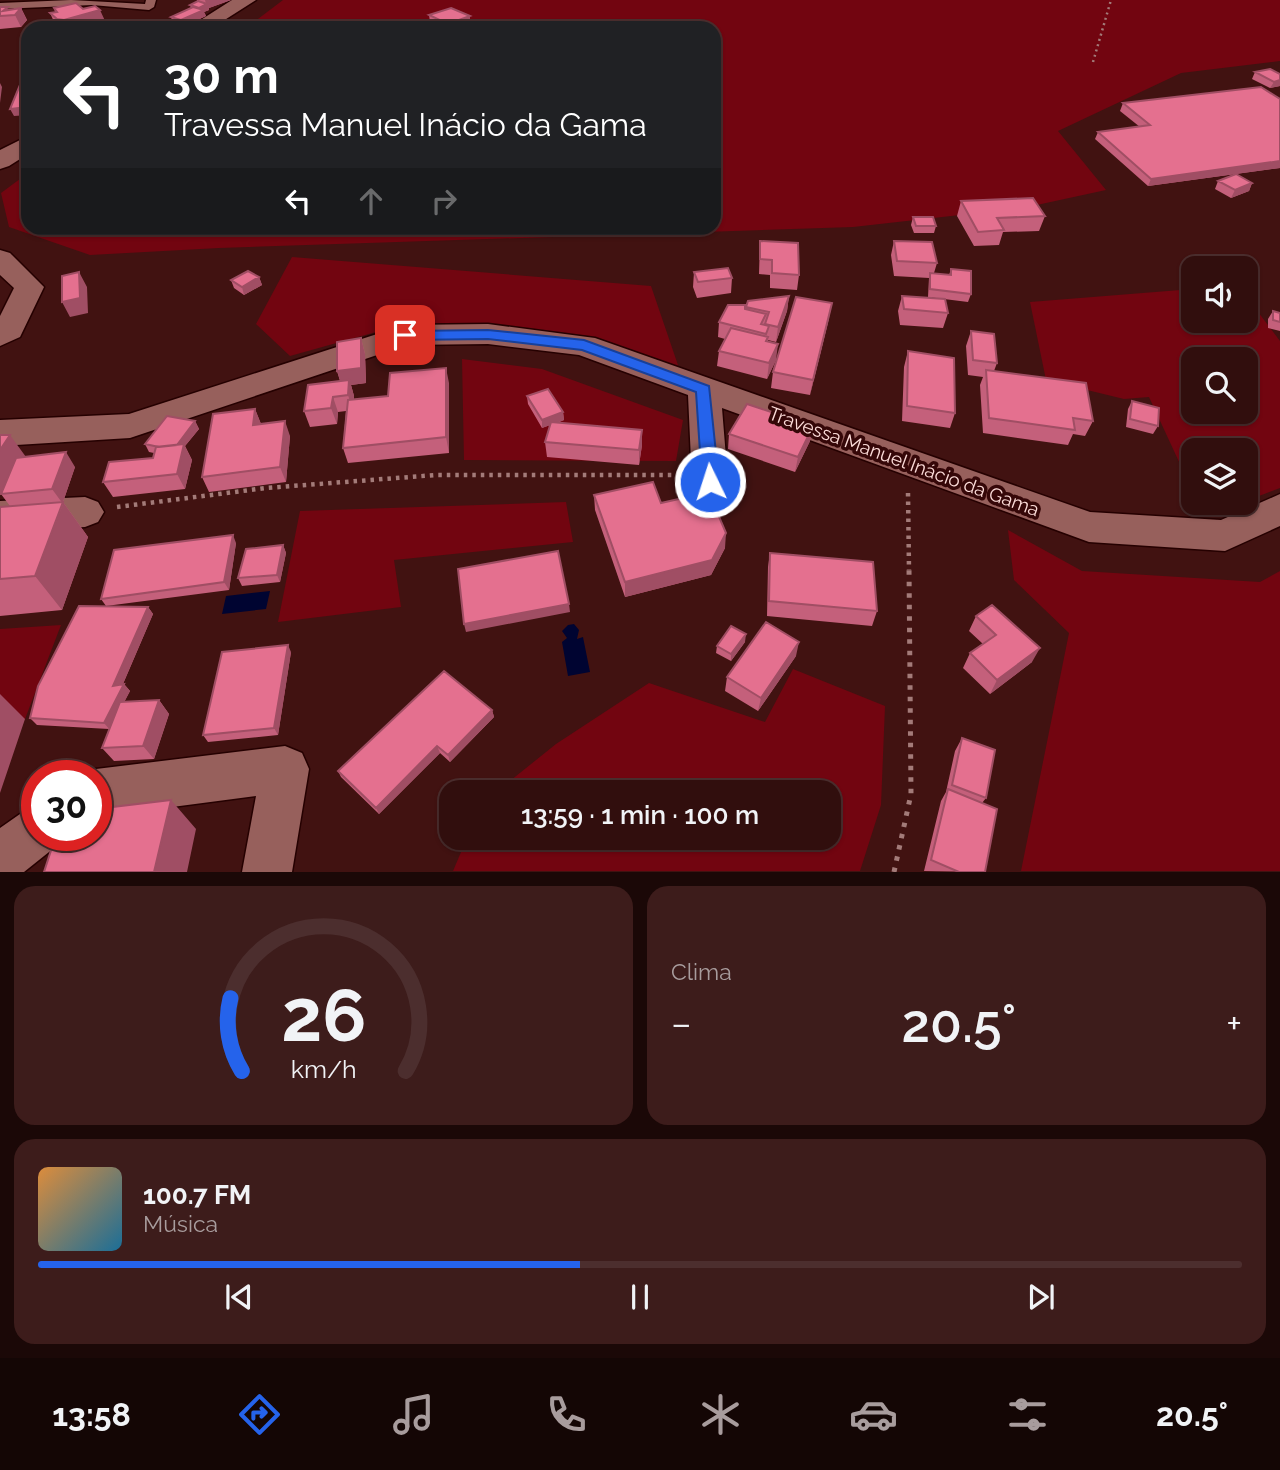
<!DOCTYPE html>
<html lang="pt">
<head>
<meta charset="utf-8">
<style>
  :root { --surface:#310e0d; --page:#3d1c1b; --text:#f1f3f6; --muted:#a89c9d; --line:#4c2e2e; --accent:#2563eb }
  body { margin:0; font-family:Raleway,sans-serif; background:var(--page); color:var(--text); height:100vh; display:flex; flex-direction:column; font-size:26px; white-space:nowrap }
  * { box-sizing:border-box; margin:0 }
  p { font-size:23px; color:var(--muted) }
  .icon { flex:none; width:38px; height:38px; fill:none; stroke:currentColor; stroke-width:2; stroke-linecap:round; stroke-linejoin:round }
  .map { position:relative; height:872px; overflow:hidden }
  .sheet { display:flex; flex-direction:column; gap:14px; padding:14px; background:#1b0807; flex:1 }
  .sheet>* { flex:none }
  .guide { position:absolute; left:21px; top:21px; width:700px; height:214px; border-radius:21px; box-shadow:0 2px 5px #0004,0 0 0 2px var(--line); background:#202124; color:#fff; overflow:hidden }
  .fabs { position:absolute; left:1181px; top:256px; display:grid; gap:14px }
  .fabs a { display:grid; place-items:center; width:77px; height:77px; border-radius:14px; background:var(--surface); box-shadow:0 2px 5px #0004,0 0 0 2px var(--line); font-size:35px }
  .speed { position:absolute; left:21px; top:760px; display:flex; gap:14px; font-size:35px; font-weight:700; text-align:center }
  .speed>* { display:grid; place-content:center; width:91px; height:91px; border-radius:50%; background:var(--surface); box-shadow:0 2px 5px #0004,0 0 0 2px var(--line); line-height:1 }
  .speed .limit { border:10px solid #d22; background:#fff; color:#111 }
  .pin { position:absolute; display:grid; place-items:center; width:60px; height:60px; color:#fff; margin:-30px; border-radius:14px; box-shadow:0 4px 10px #0006 }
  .me { position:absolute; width:77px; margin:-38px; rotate:356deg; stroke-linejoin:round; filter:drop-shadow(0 0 5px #0008) }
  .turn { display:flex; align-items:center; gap:24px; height:147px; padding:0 28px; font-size:32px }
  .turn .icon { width:91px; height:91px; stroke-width:2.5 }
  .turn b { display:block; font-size:49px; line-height:60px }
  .lanes { display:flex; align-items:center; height:66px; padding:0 28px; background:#0003; justify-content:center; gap:35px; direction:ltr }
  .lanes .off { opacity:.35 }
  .big { font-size:52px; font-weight:600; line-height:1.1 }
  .sheet .tile { flex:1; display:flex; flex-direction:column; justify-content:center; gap:10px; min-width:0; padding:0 24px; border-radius:21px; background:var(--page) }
  .sheet .dial { align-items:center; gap:0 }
  .dial svg { height:182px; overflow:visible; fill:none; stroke:var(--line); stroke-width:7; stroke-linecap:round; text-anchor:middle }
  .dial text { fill:var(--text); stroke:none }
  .song { display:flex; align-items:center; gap:21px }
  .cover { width:84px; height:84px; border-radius:10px; background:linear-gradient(135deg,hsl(30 70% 55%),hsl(200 70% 35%)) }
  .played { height:7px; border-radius:4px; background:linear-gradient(90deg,var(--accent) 45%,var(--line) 45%) }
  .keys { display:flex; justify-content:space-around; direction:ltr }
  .heat { display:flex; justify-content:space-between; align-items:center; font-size:38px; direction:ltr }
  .sheet .tiles { flex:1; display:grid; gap:14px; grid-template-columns:1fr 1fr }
  .tile:last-child { grid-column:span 2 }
  .trip { position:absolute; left:439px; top:780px; width:402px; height:70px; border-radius:21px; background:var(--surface); box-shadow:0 2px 5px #0004,0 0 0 2px var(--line); font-weight:600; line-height:70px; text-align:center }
  .tab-bar { display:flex; height:112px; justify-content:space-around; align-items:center; background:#140605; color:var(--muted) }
  .tab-bar .icon { width:49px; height:49px }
  .tab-bar .on { color:var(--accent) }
  .tab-bar b { font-size:32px; color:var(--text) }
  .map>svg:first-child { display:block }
  .green { fill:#720510; fill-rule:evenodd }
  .water { fill:#000431 }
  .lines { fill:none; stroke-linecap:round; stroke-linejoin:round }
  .service-casing { stroke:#250000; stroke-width:3 }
  .minor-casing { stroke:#250000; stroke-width:3 }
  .path-far2 { stroke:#a37b79; stroke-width:2.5; stroke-dasharray:2 3.5; stroke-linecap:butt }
  .path-far1 { stroke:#a37b79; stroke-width:4.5; stroke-dasharray:3.5 5; stroke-linecap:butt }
  .path { stroke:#a37b79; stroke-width:5; stroke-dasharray:4.5 7; stroke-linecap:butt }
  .service { fill:#97605c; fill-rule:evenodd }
  .minor { fill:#97605c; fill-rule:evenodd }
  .wall { fill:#c4607b }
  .shaded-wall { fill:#a04e64 }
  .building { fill:#e4708f; stroke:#a04e64; stroke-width:2 }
  .route { fill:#2563eb; stroke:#184099; stroke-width:2 }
  .labels { text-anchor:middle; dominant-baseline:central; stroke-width:7; stroke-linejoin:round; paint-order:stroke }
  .street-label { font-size:19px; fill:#fcdcd9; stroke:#350708 }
</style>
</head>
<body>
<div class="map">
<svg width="1280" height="872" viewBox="0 0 1280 872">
  <rect width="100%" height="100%" fill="#411211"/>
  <!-- green -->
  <path class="green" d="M283 0H1280V61L1181 73 1058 131 1106 190 1023 208 853 227 219 248 90 255 9 227 1 193 28 173V228H714V28H246Z
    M292 257 651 286 680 371 587 336 478 325H401L290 356 256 324Z
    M1193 289 1194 320H1246V296L1280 341V488L1246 501V450H1194L1193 492 1149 397 1124 399 1046 380 1030 302ZM1194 359H1246V411H1194Z
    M462 359 542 369 683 420 676 461 464 460Z
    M566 502 573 542 394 560 401 607 278 622 300 511Z
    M1008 530 1082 571 1260 582 1280 571V871H1021L1069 633 1014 580Z
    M61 625 25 719 0 721V629Z
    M793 669 885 706 881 805 860 871H453L467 838H830V793H495L556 744 649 683 765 722Z"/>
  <!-- water -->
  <path class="water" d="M270 591 266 609 222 614 226 596Z
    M574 624 579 630 577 639 583 637 590 672 568 676 562 642 567 638 562 631 568 625Z"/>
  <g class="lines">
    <defs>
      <path id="service" d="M71 0 145 4 146 0H156L154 7 149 10 92 5 0 9V3Z"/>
      <path id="minor" d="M232 0H256L212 28H188Z
        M28 136V154L9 166 0 169V150Z
        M0 250 10 253 44 287 20 337 0 346V316L14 288 0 275Z
        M488 324 595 338 1090 512 1221 520 1280 494V526L1225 551 1089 542 722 408 728 482 723 492 710 496 697 492 692 482 688 395 579 355 488 344 407 345 130 438 0 446V420L129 414 405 325Z
        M85 497 98 502 104 512 98 522 85 527 0 531V501Z
        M285 746 302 753 309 769 292 872H242L256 796 96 817V775H82L96 769Z
        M37 806V835H60L54 848 24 872H0V828L20 814Z"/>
    </defs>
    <!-- service casing -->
    <use href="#service" class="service-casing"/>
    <!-- minor casing -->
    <use href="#minor" class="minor-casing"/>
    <!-- path-far2 -->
    <path class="path-far2" d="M1093 62 1111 0"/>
    <!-- path-far1 -->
    <path class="path-far1" d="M908 493 909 570
      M117 507 266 488 436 475H677"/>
    <!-- path -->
    <path class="path" d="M894 872 911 794 909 568"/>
    <!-- service -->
    <use href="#service" class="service"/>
    <!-- minor -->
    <use href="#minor" class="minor"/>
  </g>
  <!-- wall -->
  <path class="wall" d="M197 0H231L209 8V10L204 12 206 16 183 27 173 23 171 17 191 8 190 5 197 2Z
    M0 7 10 10 21 8 27 20 21 27 0 29Z
    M54 8 83 9 106 23 86 28H58L56 26 50 13 55 12Z
    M429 15 470 22 456 28H443L430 22Z
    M1255 72 1280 74V86L1270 88 1252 79Z
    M1280 99V168L1148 186 1095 139 1098 132 1140 127 1120 111 1123 103Z
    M1218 181 1252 183 1249 191 1231 198 1215 189Z
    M961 201 1045 216 1039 231 1003 232 999 245 974 246 957 216Z
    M913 217 936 226 934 233H914L911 225Z
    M760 241 799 275 797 290 770 288V275L759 274Z
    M894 241 937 263 934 273 949 275 951 269 971 294 968 302 928 297 929 278 894 276 891 255Z
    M694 272 732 278 731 293 697 298 693 287Z
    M259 277 262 285 244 295 234 288 231 280Z
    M789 296 787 311 776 342 768 340V342L776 360 767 379 717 366 719 351 725 339 718 337 719 322 746 309V307Z
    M902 296 948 313 943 328 900 325 898 311Z
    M1273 311 1280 313V331L1268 328V319Z
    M829 318 810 395 771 388 773 372Z
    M971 331 997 363 994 371 1093 421 1085 436 1073 434 1068 445 983 433 980 385 983 377 968 375 966 346Z
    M361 338 365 354 366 383 351 385 354 396V400L388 396 449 383V453L348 463 343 448 346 411 338 412 337 424 310 427 304 411 340 381 337 371Z
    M908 351 955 413 950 428 902 421 904 367Z
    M527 396 563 412 564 420 557 423 642 445 639 465 547 457 545 442 550 425 542 428 528 404Z
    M1132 401 1158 426 1153 434 1126 427 1128 409Z
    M255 409 261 424 290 436 286 482 209 492 202 477Z
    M195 421 199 429 185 446 192 460 185 489 113 497 103 482 153 458 154 453 149 452 145 444Z
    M813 426 810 441 795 472 728 449 729 434Z
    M25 457 75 467 63 502 88 537 62 610 0 616V507L10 506 1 494Z
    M594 495 661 503 697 509 725 548 711 575 625 597 595 510Z
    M236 543 229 590 106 606 101 599Z
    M283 545 286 553 280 582 242 586 238 578Z
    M770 553 877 611 872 626 767 616 768 567Z
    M148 607 153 614 123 684H124L130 691 124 702 159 700 169 714 154 759 114 761 102 748 109 729 37 725 30 718Z
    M976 616 1032 662 990 694 963 668 970 653 983 644 969 631Z
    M745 642 731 661 716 653 717 646Z
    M291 652 278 735 208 742 203 735Z
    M796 656 758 711 725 691 727 677Z
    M492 710 494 717 450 762 440 753 379 814 341 777 338 771Z
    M962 738 986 798 982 803 985 872 924 871 941 801 946 792 955 751Z"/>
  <!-- shaded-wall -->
  <path class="shaded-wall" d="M205 0H231L209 8V10L204 12 206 16 183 27 181 20 199 8 206 4Z
    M21 8 27 20 21 27 15 15Z
    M100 10 106 23 86 28H67L64 20Z
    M470 16V22L456 28H448V24Z
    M28 49V56H25L22 50Z
    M1280 80V86L1270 88 1274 82Z
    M0 83 2 87 0 103Z
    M28 107V115L14 116 10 109Z
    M1280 161V168L1148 186 1151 179Z
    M1252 183 1249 191 1231 198 1235 190Z
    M79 272 87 287 88 313 70 317 62 302Z
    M259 277 262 285 244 295 242 287Z
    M789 296 787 311 776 342 778 327Z
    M832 303 829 318 810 395 813 380Z
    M361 338 365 354 366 383 351 385 354 396 353 411 348 395 342 386 337 371Z
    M778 344 776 360 767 379 769 363Z
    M446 368 449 383V453L446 437Z
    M333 397 338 412 337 424 331 408Z
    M255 409 261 424 253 425Z
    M563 412 564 420 542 428V420Z
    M195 421 199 429 185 446 192 460 185 489 177 474 173 449Z
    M285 421 290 436 286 482 280 467Z
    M813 426 810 441 795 472 798 457Z
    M642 430V445L639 465V450Z
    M10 435 26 457 0 495V450Z
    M66 452 75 467 63 502 88 537 62 610 35 576 63 504 52 489Z
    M726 533 725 548 711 575 625 597V582Z
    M233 535 236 543 229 590 224 582Z
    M283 545 286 553 280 582 277 575Z
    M569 604 570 612 466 632 464 624Z
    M148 607 153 614 119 693 113 686Z
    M746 634 745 642 731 661V654Z
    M799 642 796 656 758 711 761 698Z
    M288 645 291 652 278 735 274 728Z
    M1040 648 1032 662 990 694 997 680Z
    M124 684 130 691 110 730 104 723Z
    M0 694 25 719 0 793Z
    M159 700 169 714 154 759 143 746Z
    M492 710 494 717 450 762 448 755Z
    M437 746 440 753 379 814 376 808Z
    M171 800 196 829 187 872H154Z"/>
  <!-- building -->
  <path class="building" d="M198 1 207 4 199 8 190 5Z
    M76 3 83 9 95 6 100 10 64 20 57 19 50 13 57 12 54 8Z
    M0 7H8L3 11 21 8 15 15 0 16Z
    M193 7 204 10 181 20 171 17Z
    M451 8 470 16 448 24 429 15Z
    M28 37V49L22 50 23 38Z
    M1270 69 1280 74V80L1274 82 1255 72Z
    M22 80H28V107L10 109Z
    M1261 87 1280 99V161L1151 179 1098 132 1150 125 1123 103Z
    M1236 174 1252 183 1235 190 1218 181Z
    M1033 198 1045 216 997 218 1004 230 978 232 961 201Z
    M913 217H933L936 226H916Z
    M760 241 798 243 799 275 772 273V260L760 259Z
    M894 241 932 242 937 263 897 261Z
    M728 268 732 278 698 282 694 272Z
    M951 269 971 271V294L930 289V273L951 275Z
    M248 271 259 277 242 287 231 280Z
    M79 272 80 298 62 302V276Z
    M789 296 778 327 765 324 769 312 746 307 748 301Z
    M902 296 945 299 948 313 904 309Z
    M796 297 832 303 813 380 773 372Z
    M728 305H745V309L766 314 761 324 769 326 766 334 719 322Z
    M1273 311 1280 313V322L1273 320Z
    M731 328 768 337 766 341 778 344 769 363 719 351Z
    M971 331 994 334 997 363 973 360Z
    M361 338V368L337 371V342Z
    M908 351 954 358 955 413 907 406Z
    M446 368V437L343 448 348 400 388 396 390 373Z
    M986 370 1086 383 1093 421 1073 418 1075 430 989 418Z
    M349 380 348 395 333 397 331 408 304 411 308 385Z
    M548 389 563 412 542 420 527 396Z
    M1132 401 1159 408 1158 426 1130 419Z
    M747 404 813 426 798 457 729 434Z
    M255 409 253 425 285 421 280 467 202 477 213 414Z
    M167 416 195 421 177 445 159 447 145 444Z
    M551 422 642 430 639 450 545 442Z
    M0 435H10L0 450Z
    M184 444 177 474 103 482 109 462 153 458 156 447Z
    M66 452 52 489 1 494 16 458Z
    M653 482 661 503 692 496 697 509 714 505 726 533 712 560 625 582 594 495Z
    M63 502 35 576 0 579V507Z
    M233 535 224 582 101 599 114 550Z
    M283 545 277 575 238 578 246 549Z
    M558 551 569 604 464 624 458 569Z
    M770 553 873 562 877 611 769 601Z
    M992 605 1040 648 997 680 970 653 996 635 976 616Z
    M79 606 148 607 113 686 124 684 104 723 30 718 38 686Z
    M766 622 799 642 761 698 727 677Z
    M731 626 746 634 731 654 717 646Z
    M288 645 274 728 203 735 222 652Z
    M444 671 492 710 448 755 437 746 376 808 338 771Z
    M159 700 143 746 102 748 120 702Z
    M962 738 995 750 986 798 952 785Z
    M948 789 997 809 985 872H959L931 860Z
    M171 800 154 872H44L56 835H96V809Z"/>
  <!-- route -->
  <path class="route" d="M488 330 584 340 709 386 719 482 716 486H704L702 482 696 392 582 350 488 339 405 340 397 335 405 331Z"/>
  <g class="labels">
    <!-- street labels -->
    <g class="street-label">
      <text transform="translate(904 461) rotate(20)">Travessa Manuel Inácio da Gama</text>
    </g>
  </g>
</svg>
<div class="fabs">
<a><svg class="icon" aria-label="sound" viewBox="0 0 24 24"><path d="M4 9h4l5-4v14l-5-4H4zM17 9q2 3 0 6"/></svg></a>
<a><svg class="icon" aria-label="search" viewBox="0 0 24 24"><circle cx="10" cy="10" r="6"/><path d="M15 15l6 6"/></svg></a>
<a><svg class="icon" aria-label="layers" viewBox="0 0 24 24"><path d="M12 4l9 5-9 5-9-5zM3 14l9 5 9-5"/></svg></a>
</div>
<div class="speed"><div class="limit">30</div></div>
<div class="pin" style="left:405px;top:335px;background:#d93025"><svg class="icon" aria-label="arrive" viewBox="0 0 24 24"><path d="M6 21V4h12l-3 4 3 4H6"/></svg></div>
<svg class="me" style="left:710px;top:482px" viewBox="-20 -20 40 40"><circle r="17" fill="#2563eb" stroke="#fff" stroke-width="3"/><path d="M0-11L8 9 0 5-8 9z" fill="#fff"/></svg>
<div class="trip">13:59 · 1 min · 100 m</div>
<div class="guide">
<div class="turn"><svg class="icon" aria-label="left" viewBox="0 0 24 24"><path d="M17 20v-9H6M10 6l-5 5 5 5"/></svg><div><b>30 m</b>Travessa Manuel Inácio da Gama</div></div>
<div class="lanes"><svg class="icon" aria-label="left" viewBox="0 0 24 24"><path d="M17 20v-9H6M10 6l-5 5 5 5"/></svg><svg class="icon off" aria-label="ahead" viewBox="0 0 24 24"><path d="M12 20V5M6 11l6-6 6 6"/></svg><svg class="icon off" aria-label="right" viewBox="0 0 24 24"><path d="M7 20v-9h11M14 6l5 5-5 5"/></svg></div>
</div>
</div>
<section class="sheet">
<div class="tiles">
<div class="tile dial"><svg viewBox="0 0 100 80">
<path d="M14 69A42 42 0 1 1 86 69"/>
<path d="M14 69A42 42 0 0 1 9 37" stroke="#2563eb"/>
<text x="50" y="56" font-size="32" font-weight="700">26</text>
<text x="50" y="72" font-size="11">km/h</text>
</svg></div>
<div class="tile"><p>Clima</p>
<div class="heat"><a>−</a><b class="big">20.5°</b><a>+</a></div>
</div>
<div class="tile">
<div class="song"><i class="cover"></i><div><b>100.7 FM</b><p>Música</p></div></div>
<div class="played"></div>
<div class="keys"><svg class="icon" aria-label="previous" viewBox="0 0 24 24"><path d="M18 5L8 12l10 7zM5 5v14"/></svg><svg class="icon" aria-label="pause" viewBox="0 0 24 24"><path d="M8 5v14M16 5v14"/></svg><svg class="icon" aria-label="next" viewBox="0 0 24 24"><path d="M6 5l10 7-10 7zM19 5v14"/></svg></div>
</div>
</div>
</section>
<nav class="tab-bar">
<b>13:58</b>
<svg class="icon on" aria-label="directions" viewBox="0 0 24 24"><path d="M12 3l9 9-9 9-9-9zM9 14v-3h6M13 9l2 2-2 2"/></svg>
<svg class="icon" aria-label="music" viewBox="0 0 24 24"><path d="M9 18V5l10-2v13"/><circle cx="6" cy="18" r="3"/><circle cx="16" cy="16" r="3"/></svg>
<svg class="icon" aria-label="phone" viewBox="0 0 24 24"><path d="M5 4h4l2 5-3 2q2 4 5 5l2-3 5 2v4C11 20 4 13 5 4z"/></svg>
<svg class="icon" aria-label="climate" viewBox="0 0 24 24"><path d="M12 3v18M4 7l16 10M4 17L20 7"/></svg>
<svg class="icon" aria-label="car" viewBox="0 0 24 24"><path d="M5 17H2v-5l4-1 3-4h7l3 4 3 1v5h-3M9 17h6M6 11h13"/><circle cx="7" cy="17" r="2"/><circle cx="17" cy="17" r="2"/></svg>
<svg class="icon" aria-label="filters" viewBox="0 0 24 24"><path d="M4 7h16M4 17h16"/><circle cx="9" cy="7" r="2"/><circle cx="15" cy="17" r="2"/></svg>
<b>20.5°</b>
</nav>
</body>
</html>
